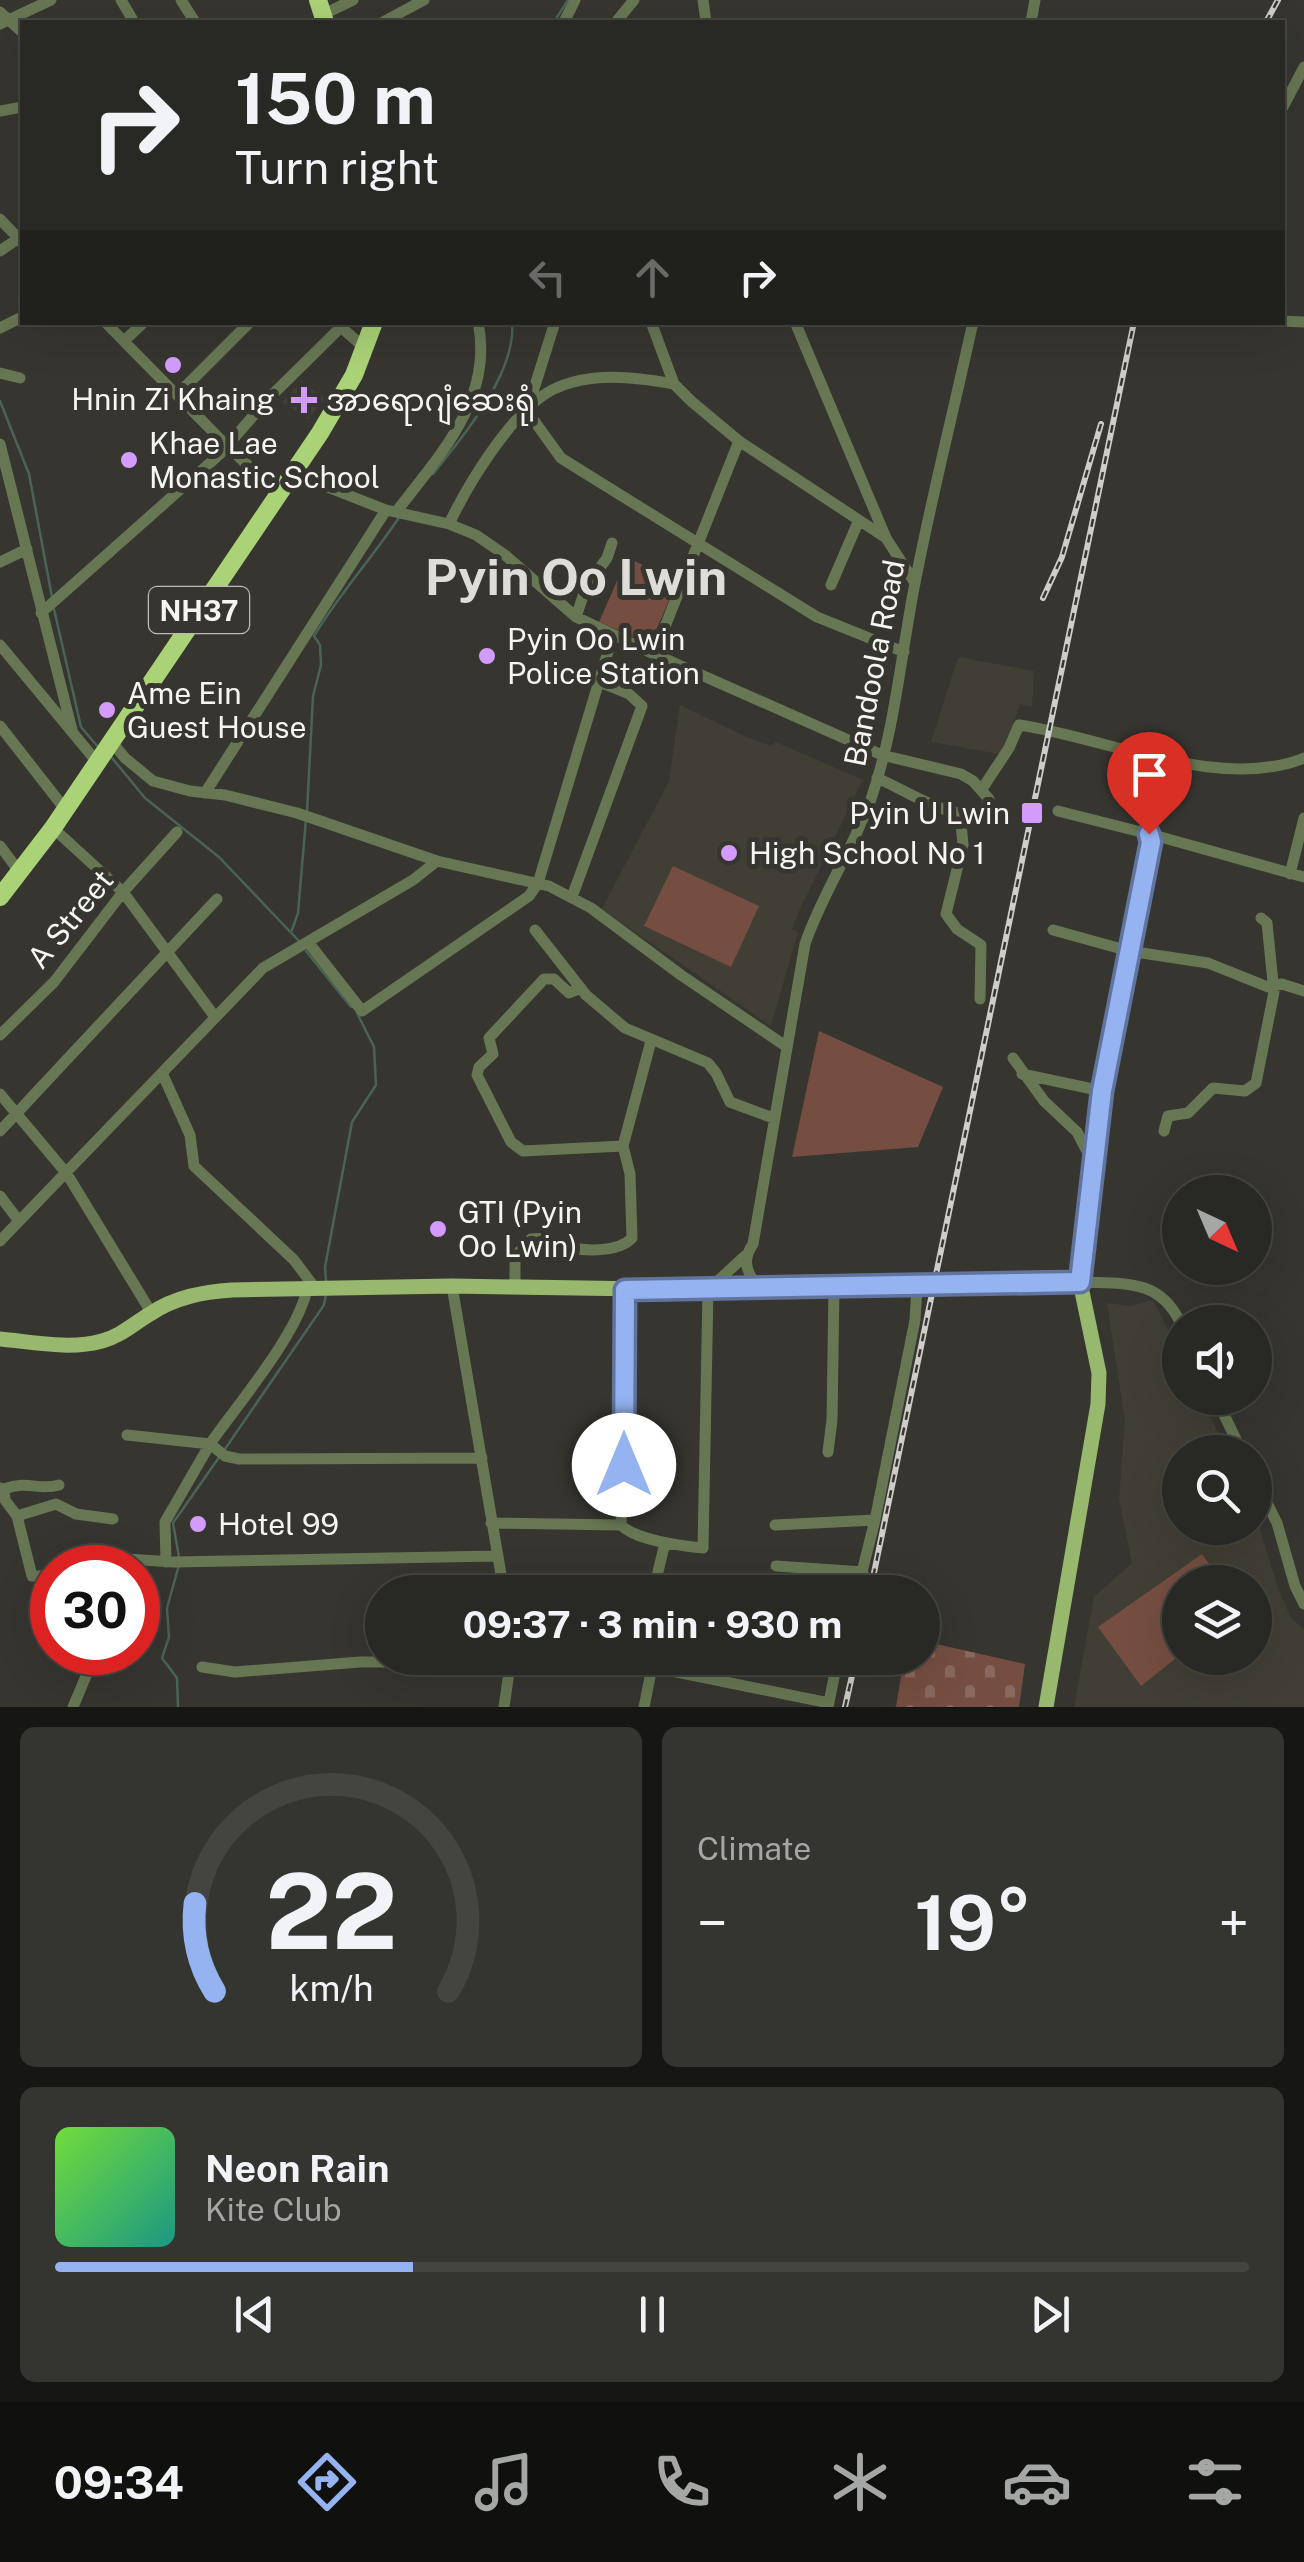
<!DOCTYPE html>
<html lang="en">
<head>
<meta charset="utf-8">
<style>
  :root { --surface:#282824; --page:#343431; --text:#f1f3f6; --muted:#a5a6a6; --line:#444441; --accent:#95b2f1 }
  body { margin:0; font-family:"Public Sans","Noto Sans Myanmar",sans-serif; background:var(--page); color:var(--text); height:100vh; display:flex; flex-direction:column; font-size:38px; white-space:nowrap }
  * { box-sizing:border-box; margin:0 }
  p { font-size:32px; color:var(--muted) }
  .icon { flex:none; width:55px; height:55px; fill:none; stroke:currentColor; stroke-width:2; stroke-linecap:round; stroke-linejoin:round }
  .map { position:relative; height:1707px; overflow:hidden }
  .side { display:flex; flex-direction:column; gap:20px; padding:20px; background:#161614; flex:1 }
  .side>* { flex:none }
  .guide { position:absolute; left:20px; top:20px; width:1265px; height:305px; border-radius:0px; box-shadow:0 10px 40px #0002,0 0 0 2px var(--line); background:#282824; color:var(--text); overflow:hidden }
  .needle { width:65px; rotate:136deg }
  .buttons { position:absolute; left:1162px; top:1175px; display:grid; gap:20px }
  .buttons a { display:grid; place-items:center; width:110px; height:110px; border-radius:50%; background:var(--surface); box-shadow:0 10px 40px #0002,0 0 0 2px var(--line); font-size:50px }
  .speed { position:absolute; left:30px; top:1545px; display:flex; gap:20px; font-size:50px; font-weight:700; text-align:center }
  .speed>* { display:grid; place-content:center; width:130px; height:130px; border-radius:50%; background:var(--surface); box-shadow:0 10px 40px #0002,0 0 0 2px var(--line); line-height:1 }
  .speed .limit { border:15px solid #d22; background:#fff; color:#111 }
  .pin { position:absolute; display:grid; place-items:center; width:85px; height:85px; color:#fff; margin:-102px -42px; border-radius:50% 50% 50% 0; rotate:-45deg; box-shadow:0 0 10px #0007 }
  .pin .icon { rotate:45deg }
  .me { position:absolute; width:110px; margin:-55px; rotate:0deg; stroke-linejoin:round; filter:drop-shadow(0 0 8px #0008) }
  .turn { display:flex; align-items:center; gap:35px; height:210px; padding:0 50px; font-size:45px }
  .turn .icon { width:130px; height:130px; stroke-width:2.5 }
  .turn b { display:block; font-size:70px; line-height:85px }
  .lanes { display:flex; align-items:center; height:95px; padding:0 50px; background:#0003; justify-content:center; gap:50px; direction:ltr }
  .lanes .off { opacity:.35 }
  .big { font-size:75px; font-weight:700; line-height:1.1 }
  .side .tile { flex:1; display:flex; flex-direction:column; justify-content:center; gap:15px; min-width:0; padding:0 35px; border-radius:15px; background:var(--page) }
  .side .dial { align-items:center; gap:0 }
  .dial svg { height:260px; overflow:visible; fill:none; stroke:var(--line); stroke-width:7; stroke-linecap:round; text-anchor:middle }
  .dial text { fill:var(--text); stroke:none }
  .song { display:flex; align-items:center; gap:30px }
  .cover { width:120px; height:120px; border-radius:15px; background:linear-gradient(135deg,hsl(100 70% 55%),hsl(170 70% 35%)) }
  .played { height:10px; border-radius:5px; background:linear-gradient(90deg,var(--accent) 30%,var(--line) 30%) }
  .keys { display:flex; justify-content:space-around; direction:ltr }
  .heat { display:flex; justify-content:space-between; align-items:center; font-size:55px; direction:ltr }
  .side .tiles { flex:1; display:grid; gap:20px; grid-template-columns:1fr 1fr }
  .tile:last-child { grid-column:span 2 }
  .trip { position:absolute; left:365px; top:1575px; width:575px; height:100px; border-radius:50px; background:var(--surface); box-shadow:0 10px 40px #0002,0 0 0 2px var(--line); font-weight:700; line-height:100px; text-align:center }
  .menu { display:flex; height:160px; justify-content:space-around; align-items:center; background:#10100e; color:var(--muted) }
  .menu .icon { width:70px; height:70px }
  .menu .current { color:var(--accent) }
  .menu b { font-size:45px; color:var(--text) }
  .map>svg:first-child { display:block }
  .built { fill:#413f35; fill-rule:evenodd }
  .green { fill:#754e41 }
  .cemetery { fill:url(#cemetery-stones) }
  .lines { fill:none; stroke-linecap:round; stroke-linejoin:round }
  .stream { stroke:#4a6356; stroke-width:2.5 }
  .minor { stroke:#677753; stroke-width:11 }
  .major { stroke:#97b86d; stroke-width:15 }
  .highway { stroke:#aad276; stroke-width:18 }
  .rail-casing { stroke:#cecdc9; stroke-width:6 }
  .rail { stroke:#363530; stroke-width:2.5; stroke-dasharray:8; stroke-linecap:butt }
  .route-casing { stroke:#61749d; stroke-width:25 }
  .route { stroke:#95b2f1; stroke-width:18 }
  .poi-dot { fill:#d39cfc; stroke:#363530; stroke-width:4 }
  .labels { text-anchor:middle; dominant-baseline:central; stroke-width:10; stroke-linejoin:round; paint-order:stroke }
  .shield { fill:#363530; stroke:#bcbbb7; stroke-width:2.5 }
  .shield-label { font-size:28px; font-weight:bold; fill:#f5f5f1 }
  .poi-label { font-size:30px; fill:#f5f5f1; stroke:#363530; text-anchor:start }
  .street-label { font-size:30px; fill:#f5f5f1; stroke:#363530 }
  .town-label { font-size:50px; font-weight:bold; fill:#deddd7; stroke:#363530 }
</style>
</head>
<body>
<div class="map">
<svg width="1304" height="1707" viewBox="0 0 1304 1707">
  <defs>
    <pattern id="cemetery-stones" width="16" height="16" patternUnits="userSpaceOnUse" patternTransform="scale(2.5)"><rect width="16" height="16" fill="#754e41"/><path d="M2 7V4a2 2 0 0 1 4 0v3zM10 15v-3a2 2 0 0 1 4 0v3z" fill="#89685d"/></pattern>
  </defs>
  <rect width="100%" height="100%" fill="#363530"/>
  <!-- built -->
  <path class="built" d="M301 382 325 398 309 419 282 402Z
    M958 657 1034 671 1032 707 1020 704 1005 751 1000 754 931 742Z
    M680 705 749 738 771 746 776 742 863 780 800 909 792 929 798 932 771 1026 602 909 669 781Z
    M1153 1300 1180 1355V1398H1201L1228 1452H1180V1528H1255V1513L1278 1588 1291 1618 1304 1629V1707H1074L1094 1597 1132 1563 1119 1499 1125 1421 1107 1303 1130 1306ZM1180 1582H1255V1658H1180Z"/>
  <!-- green -->
  <path class="green" d="M627 558 678 580 650 644 599 622Z
    M673 866 759 906 731 967 644 926Z
    M819 1031 943 1087 918 1147 792 1157Z
    M1202 1554 1222 1582H1180V1655L1141 1686 1098 1627Z"/>
  <!-- cemetery -->
  <path class="cemetery" d="M923 1641 1025 1664 1019 1707H896L904 1658H922Z"/>
  <g class="lines">
    <!-- stream -->
    <path class="stream" d="M554 22 568 0
      M0 401 29 474 52 597
      M433 474C463 437 517 372 512 322
      M54 609 81 727 98 747
      M112 758 145 798 219 857 298 940
      M307 812 313 696 321 665 320 645 314 636C340 593 373 557 400 516
      M292 930 298 913 306 819
      M306 951 351 1007
      M326 1281 325 1267 352 1122 376 1085 374 1047 357 1013
      M225 1449 324 1305 326 1294
      M179 1557 173 1523 220 1456
      M178 1707 177 1678 162 1658 169 1637 167 1608 179 1565"/>
    <!-- minor -->
    <path class="minor" d="M121 0 134 22
      M181 0 195 22
      M703 0 706 22
      M0 12 22 32
      M322 15 353 0
      M383 22 424 0
      M564 22 575 0
      M616 22 634 0
      M1031 22 1035 0
      M0 24 51 0
      M1282 109 1304 67
      M0 111 22 107
      M0 219 22 242
      M0 251 22 236
      M1282 321 1304 322
      M105 322 227 446 278 493
      M335 322 366 349
      M555 322 527 411 561 458 585 473 817 617 904 652
      M651 322 674 384 691 401 739 441 886 538
      M795 322 886 538 915 583
      M0 328 22 317
      M124 341 144 322
      M0 373 20 378
      M177 395 250 322
      M0 444 72 730
      M292 473 386 510 449 524 476 535 505 555 576 617 654 654 882 755 961 774 973 781 989 799 984 812C950 822 908 791 877 778
      M396 512C439 456 494 399 478 322
      M449 524C468 484 512 411 552 390 590 371 635 377 674 384
      M0 562 27 549
      M831 585 859 520
      M41 613 220 454 267 400 340 328
      M576 617 586 587 607 558 612 543
      M0 645 97 762
      M654 654 739 441
      M0 726 65 809
      M111 741 125 758 153 781 190 791 225 795 297 813 437 861 549 886 591 908 681 975 787 1047
      M982 789 1009 748 1019 725C1104 737 1220 792 1304 758
      M205 793 386 510
      M1058 811 1149 834 1151 842
      M960 813 963 845 946 914 957 929 981 945 980 999
      M53 828 123 892 215 1017
      M0 846 19 871
      M1290 874 1304 818
      M572 897 642 706 629 694 597 681
      M535 930 586 995 625 1028 708 1063 716 1073 730 1102 773 1118
      M1053 930 1129 951 1208 963 1268 987 1282 984 1304 991
      M308 942 362 1011 529 896 538 883 613 635
      M581 988 569 993 554 979H544L489 1038 493 1054 479 1067 477 1075 511 1142 523 1151 623 1146
      M0 1035 54 982 123 892 177 832
      M1013 1058 1044 1101 1077 1132 1092 1161
      M1022 1074 1102 1091
      M163 1075 190 1135 194 1166 294 1260 315 1288
      M0 1094 67 1174 151 1312
      M0 1131 217 899
      M1164 1131 1168 1116 1188 1113 1213 1088 1245 1091 1256 1083 1274 992 1267 923 1261 918
      M0 1196 19 1221
      M0 1241 263 968 413 880 437 861
      M452 1286 504 1592
      M515 1287V1256L531 1239C552 1236 553 1245 570 1248 588 1251 619 1252 632 1238L630 1174 623 1146 651 1041
      M307 1289C298 1334 237 1405 210 1444L225 1456 239 1459 482 1458
      M763 1289C747 1277 741 1261 753 1244L805 944C822 894 853 849 871 799 895 730 901 654 915 583 932 495 954 409 973 322
      M1180 1322C1159 1278 1123 1284 1080 1282L1102 1091 1151 842 1157 836 1304 877
      M1216 1398 1242 1452
      M127 1435 210 1444 165 1522 166 1562
      M828 1452 832 1420 834 1287
      M1255 1479 1277 1523 1295 1586 1304 1604
      M0 1488 4 1489 5 1500 17 1516 32 1576H52
      M4 1489C29 1480 38 1491 59 1485
      M17 1516 56 1504 76 1514 113 1519
      M491 1523 621 1525C635 1540 682 1546 703 1548L708 1290 746 1255
      M621 1525 624 1465 625 1290
      M775 1525 875 1520
      M776 1566 863 1572
      M125 1568 127 1559 173 1562 497 1556
      M653 1592 665 1543
      M857 1592 875 1520 915 1320 917 1286
      M633 1658 652 1667 829 1703
      M202 1667 235 1672 360 1662H510
      M73 1707 96 1652
      M504 1707 511 1658
      M644 1707 652 1667
      M828 1707 838 1658"/>
    <!-- major -->
    <path class="major" d="M0 1339C33 1342 70 1350 102 1341 121 1336 133 1324 150 1314 175 1297 203 1292 232 1290L452 1286 708 1290 1080 1282 1099 1373 1098 1404 1046 1707"/>
    <!-- highway -->
    <path class="highway" d="M318 0 325 22
      M0 897 53 828 320 433 354 375 374 322"/>
    <defs>
      <path id="rail" d="M1266 22 1278 0
        M1043 598 1062 557 1101 424
        M870 1592 1134 322
        M845 1707 856 1658"/>
    </defs>
    <!-- rail casing -->
    <use href="#rail" class="rail-casing"/>
    <!-- rail -->
    <use href="#rail" class="rail"/>
  </g>
  <g class="lines">
    <defs>
      <path id="route" d="M624 1465 625 1290 1080 1282 1102 1091 1151 842 1149 834"/>
    </defs>
    <!-- route casing -->
    <use href="#route" class="route-casing"/>
    <!-- route -->
    <use href="#route" class="route"/>
  </g>
  <!-- markers -->
  <g class="poi-dot">
    <circle cx="173" cy="365" r="10"/>
    <path d="M299 385h10v10h10v10h-10v10h-10v-10h-10v-10h10z"/>
    <circle cx="129" cy="460" r="10"/>
    <circle cx="487" cy="656" r="10"/>
    <circle cx="107" cy="710" r="10"/>
    <rect x="1020" y="801" width="24" height="24" rx="5"/>
    <circle cx="729" cy="853" r="10"/>
    <circle cx="438" cy="1229" r="10"/>
    <circle cx="198" cy="1524" r="10"/>
  </g>
  <g class="labels">
    <!-- shield labels -->
    <rect class="shield" x="149" y="587" width="100" height="46" rx="8"/>
    <g class="shield-label">
      <text x="199" y="610">NH37</text>
    </g>
    <!-- poi labels -->
    <g class="poi-label">
      <text x="173" y="399" text-anchor="middle">Hnin Zi Khaing</text>
      <text x="326" y="400">အာရောဂျံဆေးရုံ</text>
      <text x="149" y="443">Khae Lae<tspan x="149" dy="34">Monastic School</tspan></text>
      <text x="507" y="639">Pyin Oo Lwin<tspan x="507" dy="34">Police Station</tspan></text>
      <text x="127" y="693">Ame Ein<tspan x="127" dy="34">Guest House</tspan></text>
      <text x="1010" y="813" text-anchor="end">Pyin U Lwin</text>
      <text x="749" y="853">High School No 1</text>
      <text x="458" y="1212">GTI (Pyin<tspan x="458" dy="34">Oo Lwin)</tspan></text>
      <text x="218" y="1524">Hotel 99</text>
    </g>
    <!-- street labels -->
    <g class="street-label">
      <text transform="translate(874 663) rotate(-79)">Bandoola Road</text>
      <text transform="translate(70 919) rotate(-51)">A Street</text>
    </g>
    <!-- town labels -->
    <g class="town-label">
      <text x="576" y="576">Pyin Oo Lwin</text>
    </g>
  </g>
</svg>
<div class="buttons">
<a><svg class="needle" viewBox="-14 -14 28 28"><path d="M0-13l5 13h-10z" fill="#e53935"/><path d="M0 13l5-13h-10z" fill="#a5a6a6"/></svg></a>
<a><svg class="icon" aria-label="sound" viewBox="0 0 24 24"><path d="M4 9h4l5-4v14l-5-4H4zM17 9q2 3 0 6"/></svg></a>
<a><svg class="icon" aria-label="search" viewBox="0 0 24 24"><circle cx="10" cy="10" r="6"/><path d="M15 15l6 6"/></svg></a>
<a><svg class="icon" aria-label="layers" viewBox="0 0 24 24"><path d="M12 4l9 5-9 5-9-5zM3 14l9 5 9-5"/></svg></a>
</div>
<div class="speed"><div class="limit">30</div></div>
<div class="pin" style="left:1149px;top:834px;background:#d93025"><svg class="icon" aria-label="arrive" viewBox="0 0 24 24"><path d="M6 21V4h12l-3 4 3 4H6"/></svg></div>
<svg class="me" style="left:624px;top:1465px" viewBox="-20 -20 40 40"><circle r="19" fill="#fff"/><path d="M0-13L10 11 0 6-10 11z" fill="#95b2f1"/></svg>
<div class="trip">09:37 · 3 min · 930 m</div>
<div class="guide">
<div class="turn"><svg class="icon" aria-label="right" viewBox="0 0 24 24"><path d="M7 20v-9h11M14 6l5 5-5 5"/></svg><div><b>150 m</b>Turn right</div></div>
<div class="lanes"><svg class="icon off" aria-label="left" viewBox="0 0 24 24"><path d="M17 20v-9H6M10 6l-5 5 5 5"/></svg><svg class="icon off" aria-label="ahead" viewBox="0 0 24 24"><path d="M12 20V5M6 11l6-6 6 6"/></svg><svg class="icon" aria-label="right" viewBox="0 0 24 24"><path d="M7 20v-9h11M14 6l5 5-5 5"/></svg></div>
</div>
</div>
<section class="side">
<div class="tiles">
<div class="tile dial"><svg viewBox="0 0 100 80">
<path d="M14 69A42 42 0 1 1 86 69"/>
<path d="M14 69A42 42 0 0 1 8 42" stroke="#95b2f1"/>
<text x="50" y="56" font-size="32" font-weight="700">22</text>
<text x="50" y="72" font-size="11">km/h</text>
</svg></div>
<div class="tile"><p>Climate</p>
<div class="heat"><a>−</a><b class="big">19°</b><a>+</a></div>
</div>
<div class="tile">
<div class="song"><i class="cover"></i><div><b>Neon Rain</b><p>Kite Club</p></div></div>
<div class="played"></div>
<div class="keys"><svg class="icon" aria-label="previous" viewBox="0 0 24 24"><path d="M18 5L8 12l10 7zM5 5v14"/></svg><svg class="icon" aria-label="pause" viewBox="0 0 24 24"><path d="M8 5v14M16 5v14"/></svg><svg class="icon" aria-label="next" viewBox="0 0 24 24"><path d="M6 5l10 7-10 7zM19 5v14"/></svg></div>
</div>
</div>
</section>
<nav class="menu">
<b>09:34</b>
<svg class="icon current" aria-label="directions" viewBox="0 0 24 24"><path d="M12 3l9 9-9 9-9-9zM9 14v-3h6M13 9l2 2-2 2"/></svg>
<svg class="icon" aria-label="music" viewBox="0 0 24 24"><path d="M9 18V5l10-2v13"/><circle cx="6" cy="18" r="3"/><circle cx="16" cy="16" r="3"/></svg>
<svg class="icon" aria-label="phone" viewBox="0 0 24 24"><path d="M5 4h4l2 5-3 2q2 4 5 5l2-3 5 2v4C11 20 4 13 5 4z"/></svg>
<svg class="icon" aria-label="climate" viewBox="0 0 24 24"><path d="M12 3v18M4 7l16 10M4 17L20 7"/></svg>
<svg class="icon" aria-label="car" viewBox="0 0 24 24"><path d="M5 17H2v-5l4-1 3-4h7l3 4 3 1v5h-3M9 17h6M6 11h13"/><circle cx="7" cy="17" r="2"/><circle cx="17" cy="17" r="2"/></svg>
<svg class="icon" aria-label="filters" viewBox="0 0 24 24"><path d="M4 7h16M4 17h16"/><circle cx="9" cy="7" r="2"/><circle cx="15" cy="17" r="2"/></svg>
</nav>
</body>
</html>
